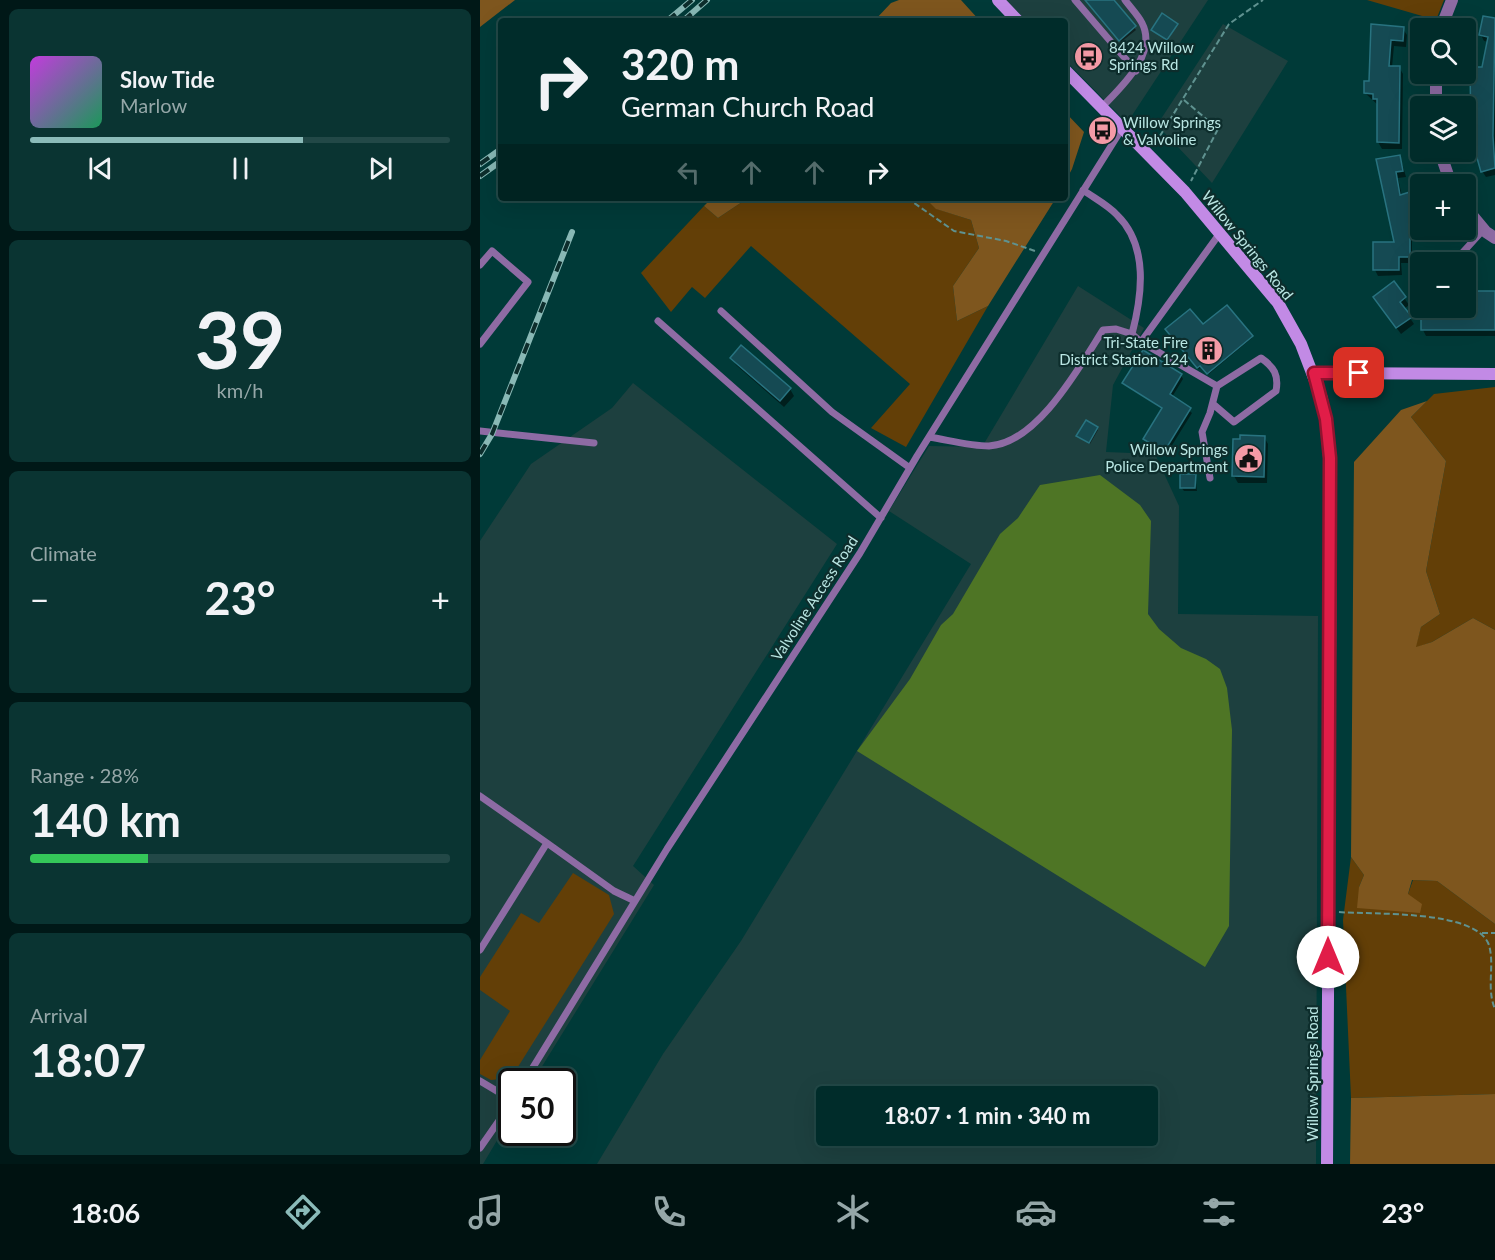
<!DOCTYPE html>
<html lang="en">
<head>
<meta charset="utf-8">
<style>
  :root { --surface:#002c2a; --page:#0a3432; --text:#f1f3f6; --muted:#95a7a8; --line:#224847; --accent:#8bbbb9 }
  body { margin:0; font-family:Lato,sans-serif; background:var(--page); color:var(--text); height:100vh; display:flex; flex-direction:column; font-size:22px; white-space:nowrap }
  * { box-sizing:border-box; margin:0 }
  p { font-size:20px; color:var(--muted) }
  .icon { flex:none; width:33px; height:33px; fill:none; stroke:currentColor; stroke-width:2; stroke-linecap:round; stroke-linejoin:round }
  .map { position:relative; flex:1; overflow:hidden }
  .panel { display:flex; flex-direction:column; gap:9px; padding:9px; background:#001817; width:480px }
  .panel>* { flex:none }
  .top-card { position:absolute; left:18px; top:18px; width:570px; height:183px; border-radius:6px; box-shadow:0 6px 24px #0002,0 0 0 2px var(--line); background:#002c2a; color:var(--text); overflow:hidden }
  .fabs { position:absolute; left:930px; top:18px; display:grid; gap:12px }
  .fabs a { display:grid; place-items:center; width:66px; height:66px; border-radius:6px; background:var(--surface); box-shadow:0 6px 24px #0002,0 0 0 2px var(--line); font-size:30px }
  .speed { position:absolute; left:18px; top:1068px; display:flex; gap:12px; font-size:30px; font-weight:700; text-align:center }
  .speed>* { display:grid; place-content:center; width:78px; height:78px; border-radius:50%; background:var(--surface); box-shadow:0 6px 24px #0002,0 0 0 2px var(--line); line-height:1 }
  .speed .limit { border:3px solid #111; border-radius:9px; background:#fff; color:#111 }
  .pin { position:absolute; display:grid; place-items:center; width:51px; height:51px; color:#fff; margin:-26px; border-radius:12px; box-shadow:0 3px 9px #0006 }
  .me { position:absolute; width:66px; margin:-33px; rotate:0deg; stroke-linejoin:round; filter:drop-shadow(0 0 4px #0008) }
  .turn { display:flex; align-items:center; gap:21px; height:126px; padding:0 24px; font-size:27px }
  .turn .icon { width:78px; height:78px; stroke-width:2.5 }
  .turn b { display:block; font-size:42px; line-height:51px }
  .lanes { display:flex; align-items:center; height:57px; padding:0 24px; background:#0003; justify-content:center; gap:30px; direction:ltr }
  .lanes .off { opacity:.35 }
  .big { font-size:45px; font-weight:700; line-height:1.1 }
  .panel .card { flex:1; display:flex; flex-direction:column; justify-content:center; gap:9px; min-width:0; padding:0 21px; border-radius:9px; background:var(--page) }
  .panel .dial { align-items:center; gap:0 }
  .dial b { font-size:78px; line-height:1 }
  .song { display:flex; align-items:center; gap:18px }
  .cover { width:72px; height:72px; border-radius:9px; background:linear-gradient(135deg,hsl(290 70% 55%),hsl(150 70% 35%)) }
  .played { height:6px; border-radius:3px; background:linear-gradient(90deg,var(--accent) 65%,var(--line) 65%) }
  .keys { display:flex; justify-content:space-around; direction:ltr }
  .heat { display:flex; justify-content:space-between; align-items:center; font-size:33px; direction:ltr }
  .charge { height:9px; border-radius:4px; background:linear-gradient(90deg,#34c759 28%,var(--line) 0) }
  .trip { position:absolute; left:336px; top:1086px; width:342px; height:60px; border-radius:6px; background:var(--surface); box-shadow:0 6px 24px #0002,0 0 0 2px var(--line); font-weight:700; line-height:60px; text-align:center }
  .tab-bar { display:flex; height:96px; justify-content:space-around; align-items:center; background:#001211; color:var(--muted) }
  .tab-bar .icon { width:42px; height:42px }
  .tab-bar .current { color:var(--accent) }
  .tab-bar b { font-size:27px; color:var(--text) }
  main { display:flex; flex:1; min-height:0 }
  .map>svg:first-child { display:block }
  .built { fill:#1d403f; fill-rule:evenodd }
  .green { fill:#633f07 }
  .forest { fill:#7e561e }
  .water { fill:#4e7525 }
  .shadow { fill:#0007 }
  .building { fill:#154a53; stroke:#287380; stroke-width:1.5 }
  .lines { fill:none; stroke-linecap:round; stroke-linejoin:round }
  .path { stroke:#5f9290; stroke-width:2; stroke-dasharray:6 3; stroke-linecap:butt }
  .lane { stroke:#8e6ba4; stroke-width:7 }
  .street { stroke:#8e6ba4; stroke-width:12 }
  .secondary { stroke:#c28ae5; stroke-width:12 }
  .rail-casing { stroke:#88b8b5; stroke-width:6 }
  .rail { stroke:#0d2d2c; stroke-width:4; stroke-dasharray:11; stroke-linecap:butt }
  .route-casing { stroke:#92132f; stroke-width:15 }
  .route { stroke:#e11d48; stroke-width:10 }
  .labels { text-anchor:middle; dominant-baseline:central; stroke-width:4.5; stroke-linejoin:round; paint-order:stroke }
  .poi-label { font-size:15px; fill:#b9e6e3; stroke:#0d2d2c; text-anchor:start }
  .street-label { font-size:15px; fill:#b9e6e3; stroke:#0d2d2c }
</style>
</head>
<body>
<main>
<section class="panel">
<div class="card">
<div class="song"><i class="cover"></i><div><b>Slow Tide</b><p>Marlow</p></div></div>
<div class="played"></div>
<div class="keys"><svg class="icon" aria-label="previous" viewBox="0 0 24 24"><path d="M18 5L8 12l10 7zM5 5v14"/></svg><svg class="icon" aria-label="pause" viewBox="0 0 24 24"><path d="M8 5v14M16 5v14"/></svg><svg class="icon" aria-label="next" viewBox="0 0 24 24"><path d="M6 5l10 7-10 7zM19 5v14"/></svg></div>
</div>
<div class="card dial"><b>39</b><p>km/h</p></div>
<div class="card"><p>Climate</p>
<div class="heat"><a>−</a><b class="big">23°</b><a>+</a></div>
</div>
<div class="card"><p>Range · 28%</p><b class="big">140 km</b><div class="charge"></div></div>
<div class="card"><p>Arrival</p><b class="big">18:07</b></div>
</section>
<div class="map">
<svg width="1015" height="1164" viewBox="0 0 1015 1164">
  <rect width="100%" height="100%" fill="#003a38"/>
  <!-- built -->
  <path class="built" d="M526 0H728L647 123 585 60V21H547Z
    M743 24 808 61 732 183 677 125Z
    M598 286 664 328 633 385 626 452 675 454 699 506 698 614 838 616 836 1164H117L183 1054 261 941 491 564 409 511 449 446 502 447ZM346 1096H668V1136H346Z
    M153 383 357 544 153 866 174 885 53 1081 32 1082 31 1117 3 1164H0V541L51 464 132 408Z"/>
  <!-- green -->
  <path class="green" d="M887 0H964L956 20Z
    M268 198H445L457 209 491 220 499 248 473 286 477 321 508 306 426 447 391 428 430 384 271 246 225 298 212 287 191 312 161 273 224 206 238 218Z
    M1015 387V630L993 618 952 642 935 648 941 627 960 614 946 571 966 461 931 417 954 394Z
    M871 857 884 875 879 887 928 894 933 880 957 881 1015 924V1094L871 1098 863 920Z
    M93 873 129 895 134 914 31 1078 11 1080 0 1074V1060L30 1011 0 990V977L41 913 59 923Z"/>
  <!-- forest -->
  <path class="forest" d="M0 0H35L0 27Z
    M419 0H481L500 21H394L411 3Z
    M585 112 604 132 592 169 585 182Z
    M232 198H268L238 218 224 206Z
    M445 198H576L508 306 477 321 473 286 499 248 491 220 456 209Z
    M947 401 931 417 966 461 946 571 960 614 941 627 936 647 952 642 993 618 1015 630V924L957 881 932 880 928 894 942 904 940 913 877 908 879 887 884 875 871 857 874 462 921 410Z
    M1015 1094V1164H870L871 1098Z"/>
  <!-- water -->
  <path class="water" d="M620 475 660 505 671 521 668 614 679 629 701 648 726 659 740 669 747 688 752 730 749 926 725 967 377 751 430 679 461 625 473 614 520 534 538 518 560 485Z"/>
  <!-- shadow -->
  <path class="shadow" d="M606 0H633L656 30 641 42Z
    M1004 18 1015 20V175L1006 177 1002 171 1004 69 1009 42 1004 41 1001 35Z
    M696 25 688 40 674 31Z
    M893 26 923 29 927 35 926 47 914 46 912 67H919L923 74 922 149H902L898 142 899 106 885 93 891 83Z
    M920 156 926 177 918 178 922 196 933 193 940 216 931 218 935 232 932 233V263H921L922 275 898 276 895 270 916 244 898 160Z
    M914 283 929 305 924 309 934 324 921 334 899 304Z
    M1015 293V336H946L943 330V320L951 321 968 308 995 304Z
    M747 307 772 338 729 374 722 366 719 369 687 330 723 327Z
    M252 358 310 389 314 396 304 407 256 365Z
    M701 375 703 379 692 397 712 413 686 455 665 439 683 410 644 383Z
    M606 422 618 430 610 444 599 437Z
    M784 437 788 444 787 483H758L754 476Z
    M715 476 717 491H704L701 487Z"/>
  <!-- building -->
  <path class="building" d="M605 0H634L656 26 639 41Z
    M682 13 698 24 687 40 671 30Z
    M1003 16 1015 18 1013 136 1015 168 1001 172 991 137 990 67H1002L1008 37 999 35Z
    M891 24 924 27 923 41 911 40 909 66H920L919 143 897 142V99H893V94L884 93V81H889Z
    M920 155 923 171 916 172 920 195 933 191 938 210 929 212 932 226 930 227V257H919V270H893V242H914L896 159Z
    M914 281 926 297 920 302 932 317 916 328 893 297Z
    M993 291H1015V330H941V319H950V308H993Z
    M747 305 773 336 727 374 720 366 717 368 685 329 710 309 723 324Z
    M261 345 311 388 300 401 250 358Z
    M663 350 702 374 690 394 711 408 684 452 663 439 682 408 642 383Z
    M606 420 618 427 609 443 596 436Z
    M760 435 785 436 784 477 752 476 753 439H760Z
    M700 474H716L715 488H700Z"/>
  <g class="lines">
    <!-- path -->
    <path class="path" d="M704 100 738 129 711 181
      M675 144 749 24 783 0
      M427 198 474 231 526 241 555 251
      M859 912C893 915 996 909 1009 945 1015 966 1006 988 1015 1009
      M1002 933H1015"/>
    <!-- lane -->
    <path class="lane" d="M595 0 656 71
      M622 107C641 87 678 54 662 23 658 15 650 7 645 0
      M603 190C614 198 628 205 637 215 669 246 662 296 652 334L661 342
      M974 262 1004 229
      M0 265 12 251 48 282 0 344
      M241 311 352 412 430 468
      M178 321 401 518
      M733 404 754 422 796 391C799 375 794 367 781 358L737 386
      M0 431 114 443
      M449 437C468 440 490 446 509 446 557 444 600 366 623 330L636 329 652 334
      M730 478 722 432 730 413 737 386 661 342 740 233
      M0 796 67 843 0 950
      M67 843 134 891 155 901
      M0 1081 32 1100
      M44 1082 187 849 380 553 437 456 643 127
      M0 1148 32 1102"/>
    <!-- street -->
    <path class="street" d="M961 28 972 0
      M956 74V106
      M960 152 971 184
      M986 208 1006 232 1015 238"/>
    <!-- secondary -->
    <path class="secondary" d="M518 0 538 21
      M585 70 705 192 798 303 821 344 842 399 848 437 851 498 847 1164
      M834 373 1015 374"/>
    <defs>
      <path id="rail" d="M187 21 212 0
        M203 21 227 0
        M0 164 21 149
        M0 176 21 161
        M0 454 12 434 92 232"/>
    </defs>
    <!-- rail casing -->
    <use href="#rail" class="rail-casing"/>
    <!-- rail -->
    <use href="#rail" class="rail"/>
  </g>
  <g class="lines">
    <defs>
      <path id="route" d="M848 957 850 458 846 419 834 373H879"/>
    </defs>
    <!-- route casing -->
    <use href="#route" class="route-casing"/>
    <!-- route -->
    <use href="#route" class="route"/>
  </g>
  <!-- icons -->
  <defs>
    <symbol id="bus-disc" viewBox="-11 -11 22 22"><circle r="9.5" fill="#f49aa6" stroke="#0d2d2c"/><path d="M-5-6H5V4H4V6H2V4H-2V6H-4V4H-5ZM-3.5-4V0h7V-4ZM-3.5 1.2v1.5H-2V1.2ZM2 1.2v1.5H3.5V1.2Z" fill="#111"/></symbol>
    <symbol id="building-disc" viewBox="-11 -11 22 22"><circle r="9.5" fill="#f49aa6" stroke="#0d2d2c"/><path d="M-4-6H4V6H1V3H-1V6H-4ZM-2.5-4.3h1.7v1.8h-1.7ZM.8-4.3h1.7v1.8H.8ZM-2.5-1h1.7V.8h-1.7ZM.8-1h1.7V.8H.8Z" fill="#111"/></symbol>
    <symbol id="civic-disc" viewBox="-11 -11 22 22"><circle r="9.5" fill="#f49aa6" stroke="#0d2d2c"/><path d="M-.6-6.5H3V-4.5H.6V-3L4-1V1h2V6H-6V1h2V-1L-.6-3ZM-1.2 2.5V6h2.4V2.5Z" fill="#111"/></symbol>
  </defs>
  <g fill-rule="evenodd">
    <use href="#bus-disc" x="592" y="40" width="33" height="33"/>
    <use href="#bus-disc" x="606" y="114" width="33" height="33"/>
    <use href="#building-disc" x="712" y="334" width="33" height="33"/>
    <use href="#civic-disc" x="752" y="442" width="33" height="33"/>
  </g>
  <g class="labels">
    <!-- poi labels -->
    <g class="poi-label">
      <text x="629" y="47">8424 Willow<tspan x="629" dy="17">Springs Rd</tspan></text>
      <text x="643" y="122">Willow Springs<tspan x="643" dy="17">&amp; Valvoline</tspan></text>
      <text x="708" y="342" text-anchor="end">Tri-State Fire<tspan x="708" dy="17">District Station 124</tspan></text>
      <text x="748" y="449" text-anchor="end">Willow Springs<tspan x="748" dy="17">Police Department</tspan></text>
    </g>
    <!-- street labels -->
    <g class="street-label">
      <text transform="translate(768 245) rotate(51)">Willow Springs Road</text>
      <text transform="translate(334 598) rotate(-57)">Valvoline Access Road</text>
      <text transform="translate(832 1074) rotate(-90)">Willow Springs Road</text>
    </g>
  </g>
</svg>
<div class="fabs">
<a><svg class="icon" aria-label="search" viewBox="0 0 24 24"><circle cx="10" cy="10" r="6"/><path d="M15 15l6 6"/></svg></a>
<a><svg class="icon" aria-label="layers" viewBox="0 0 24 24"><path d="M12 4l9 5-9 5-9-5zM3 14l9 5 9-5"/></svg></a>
<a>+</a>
<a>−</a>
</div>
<div class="speed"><div class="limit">50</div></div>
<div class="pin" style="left:879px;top:373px;background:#d93025"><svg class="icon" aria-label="arrive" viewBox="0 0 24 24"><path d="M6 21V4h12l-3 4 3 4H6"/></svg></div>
<svg class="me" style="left:848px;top:957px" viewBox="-20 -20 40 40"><circle r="19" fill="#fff"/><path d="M0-13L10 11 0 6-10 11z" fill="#e11d48"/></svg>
<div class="trip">18:07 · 1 min · 340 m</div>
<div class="top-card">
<div class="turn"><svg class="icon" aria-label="right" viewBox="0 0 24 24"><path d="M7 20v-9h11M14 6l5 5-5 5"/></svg><div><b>320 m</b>German Church Road</div></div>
<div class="lanes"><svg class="icon off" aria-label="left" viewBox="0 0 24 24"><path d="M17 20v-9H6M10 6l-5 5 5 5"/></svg><svg class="icon off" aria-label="ahead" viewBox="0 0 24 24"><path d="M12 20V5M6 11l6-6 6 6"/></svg><svg class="icon off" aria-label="ahead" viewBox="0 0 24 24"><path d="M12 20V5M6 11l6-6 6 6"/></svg><svg class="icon" aria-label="right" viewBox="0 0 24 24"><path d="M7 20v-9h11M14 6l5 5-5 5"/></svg></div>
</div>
</div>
</main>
<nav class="tab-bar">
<b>18:06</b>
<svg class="icon current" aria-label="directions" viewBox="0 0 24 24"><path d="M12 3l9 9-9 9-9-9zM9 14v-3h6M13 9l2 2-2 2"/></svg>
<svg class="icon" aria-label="music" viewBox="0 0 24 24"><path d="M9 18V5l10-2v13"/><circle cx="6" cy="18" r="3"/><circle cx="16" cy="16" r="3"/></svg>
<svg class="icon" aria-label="phone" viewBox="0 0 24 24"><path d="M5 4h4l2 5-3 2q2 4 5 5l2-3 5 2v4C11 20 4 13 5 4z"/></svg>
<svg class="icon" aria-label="climate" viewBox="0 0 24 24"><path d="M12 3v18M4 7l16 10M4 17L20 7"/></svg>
<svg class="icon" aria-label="car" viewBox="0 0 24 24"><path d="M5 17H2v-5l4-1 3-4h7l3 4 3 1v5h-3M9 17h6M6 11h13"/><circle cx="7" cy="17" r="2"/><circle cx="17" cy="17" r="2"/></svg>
<svg class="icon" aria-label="filters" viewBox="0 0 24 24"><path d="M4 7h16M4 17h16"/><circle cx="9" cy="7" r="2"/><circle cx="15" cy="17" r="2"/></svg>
<b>23°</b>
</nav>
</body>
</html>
